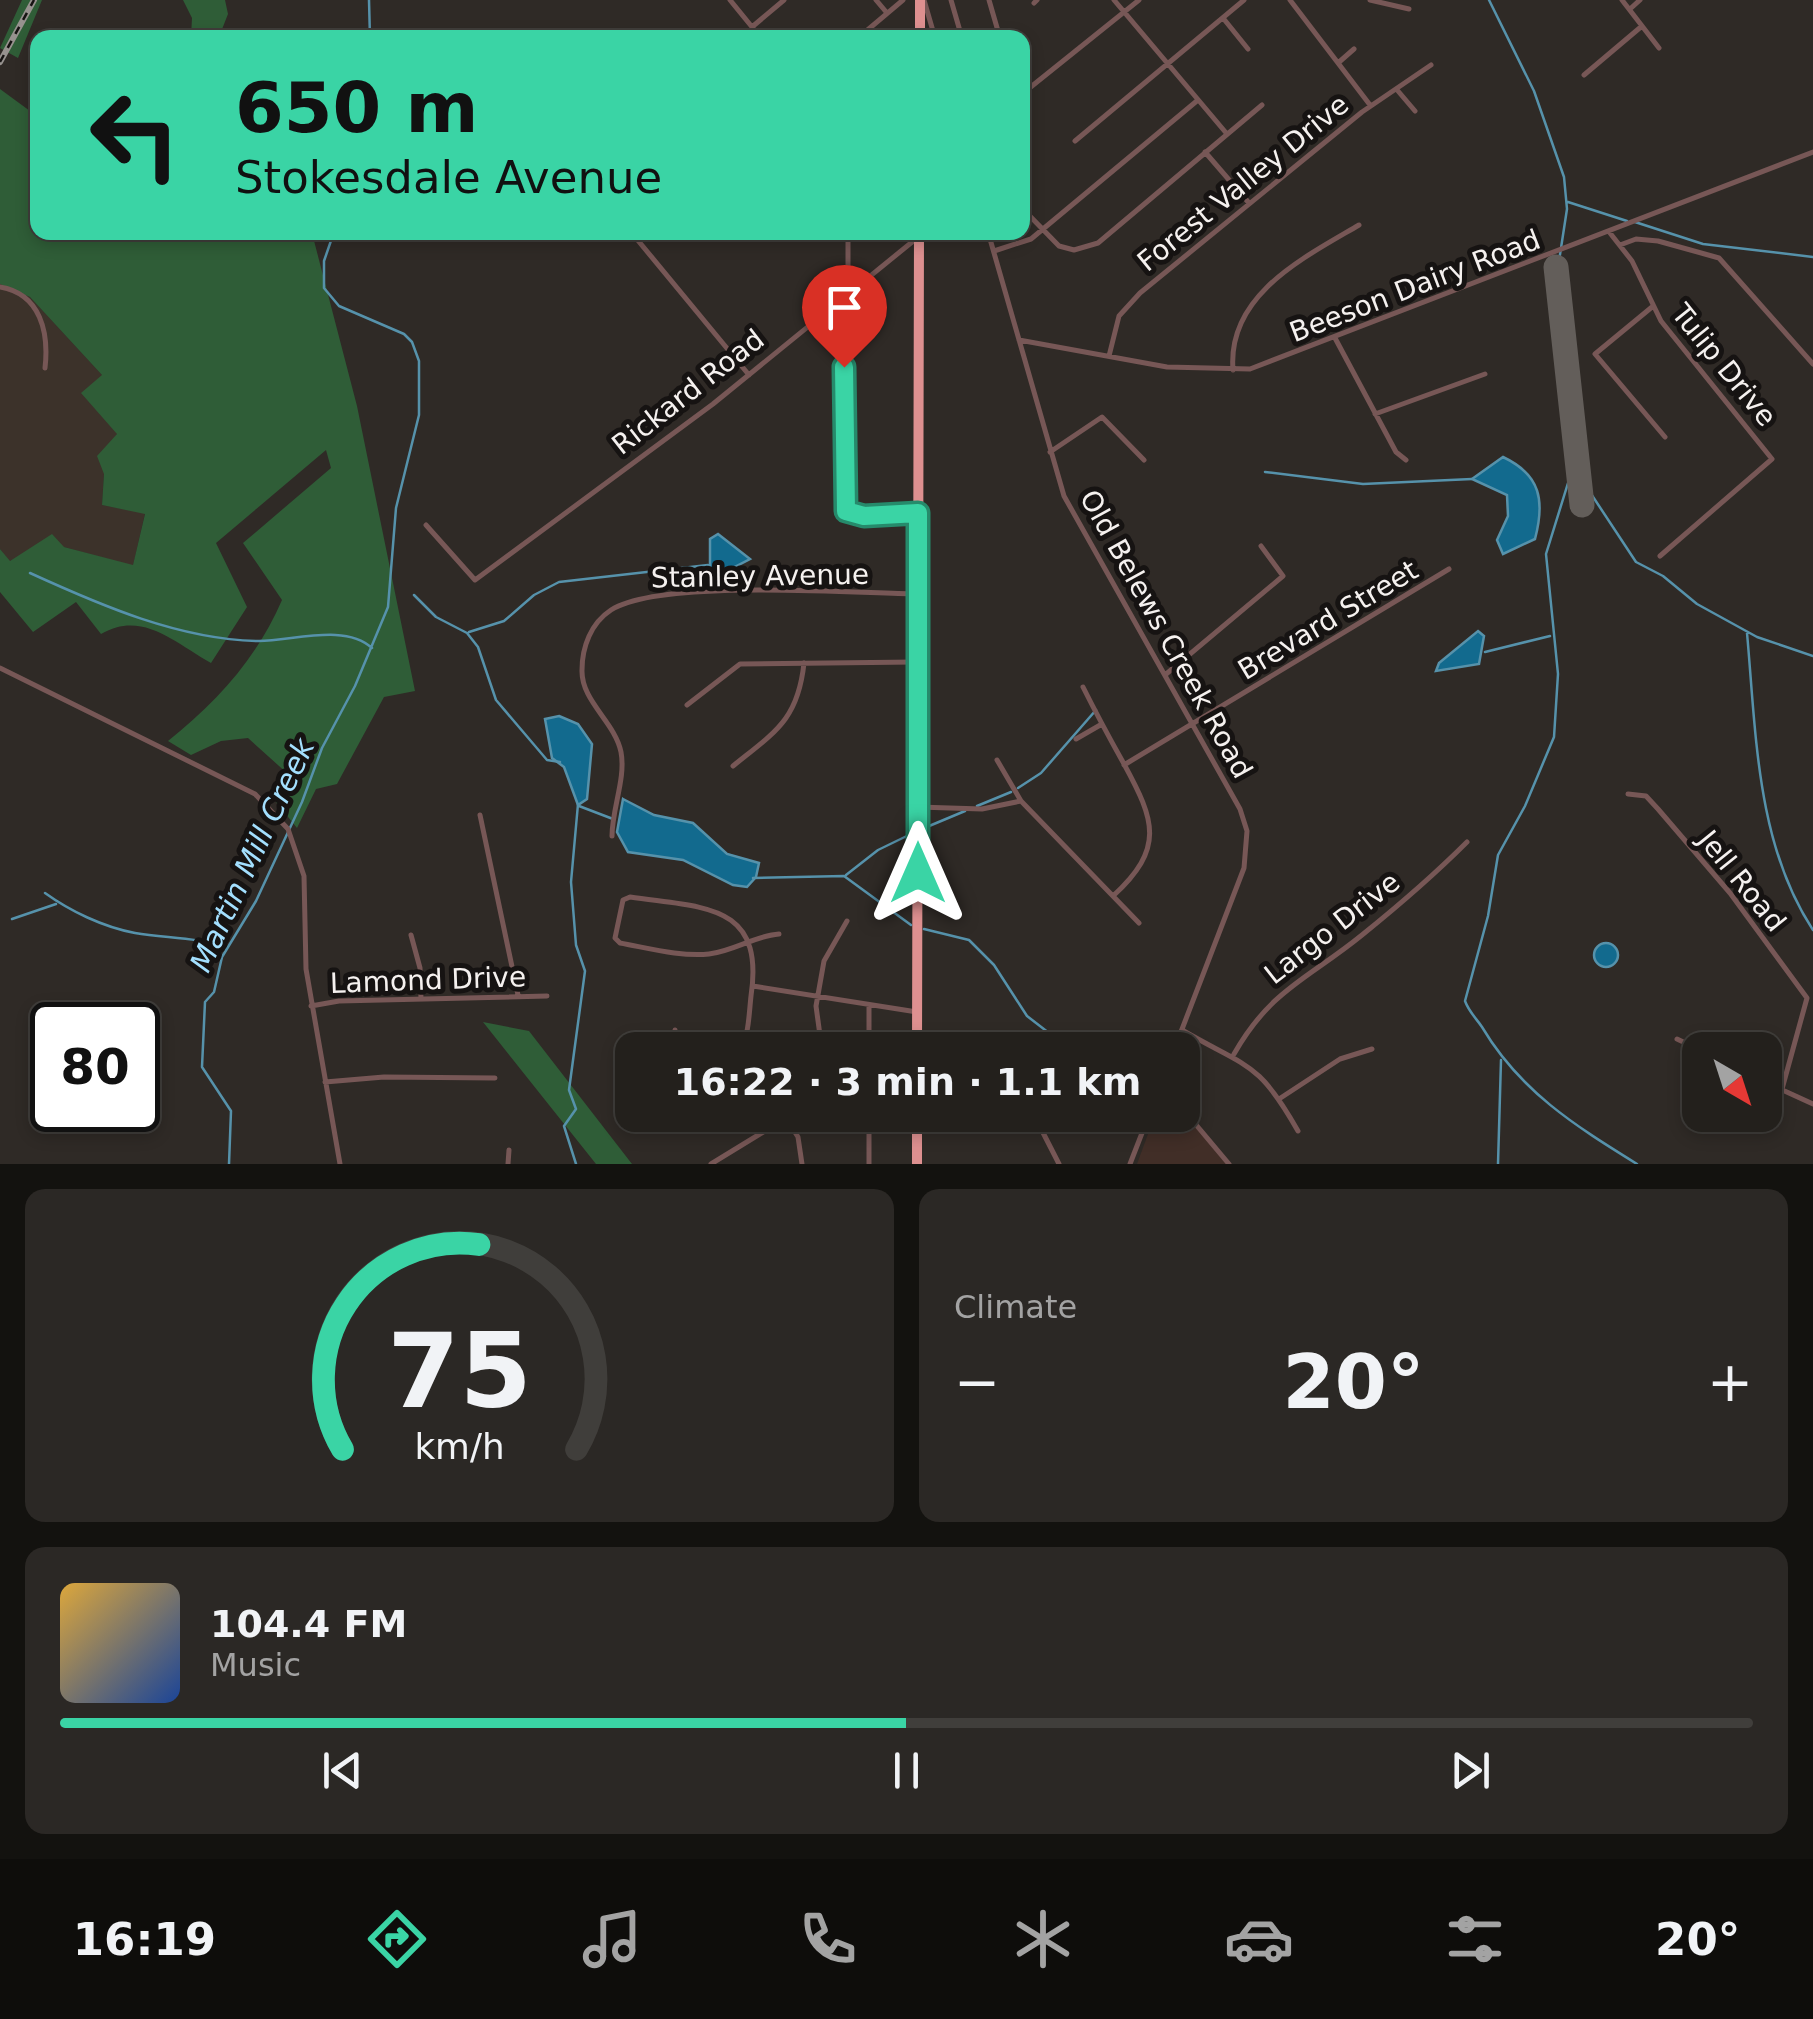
<!DOCTYPE html>
<html lang="en">
<head>
<meta charset="utf-8">
<style>
  :root { --surface:#23201c; --page:#2b2825; --text:#f1f3f6; --muted:#a3a3a3; --line:#403e3b; --accent:#3ad4a5 }
  body { margin:0; font-family:"DejaVu Sans",sans-serif; background:var(--page); color:var(--text); height:100vh; display:flex; flex-direction:column; font-size:38px; white-space:nowrap }
  * { box-sizing:border-box; margin:0 }
  p { font-size:32px; color:var(--muted) }
  .icon { flex:none; width:55px; height:55px; fill:none; stroke:currentColor; stroke-width:2; stroke-linecap:round; stroke-linejoin:round }
  .map { position:relative; height:1164px; overflow:hidden }
  .details { display:flex; flex-direction:column; gap:25px; padding:25px; background:#13120f; flex:1 }
  .details>* { flex:none }
  .banner { position:absolute; left:30px; top:30px; width:1000px; height:210px; border-radius:20px; box-shadow:0 5px 15px #0003,0 0 0 2px var(--line); background:#3ad4a5; color:#111; overflow:hidden }
  .needle { width:65px; rotate:141deg }
  .fabs { position:absolute; left:1682px; top:1032px; display:grid; gap:20px }
  .fabs a { display:grid; place-items:center; width:100px; height:100px; border-radius:20px; background:var(--surface); box-shadow:0 5px 15px #0003,0 0 0 2px var(--line); font-size:50px }
  .speed { position:absolute; left:30px; top:1002px; display:flex; gap:20px; font-size:50px; font-weight:700; text-align:center }
  .speed>* { display:grid; place-content:center; width:130px; height:130px; border-radius:50%; background:var(--surface); box-shadow:0 5px 15px #0003,0 0 0 2px var(--line); line-height:1 }
  .speed .limit { border:5px solid #111; border-radius:15px; background:#fff; color:#111 }
  .pin { position:absolute; display:grid; place-items:center; width:85px; height:85px; color:#fff; margin:-102px -42px; border-radius:50% 50% 50% 0; rotate:-45deg; box-shadow:0 0 10px #0007 }
  .pin .icon { rotate:45deg }
  .me { position:absolute; width:110px; margin:-55px; rotate:0deg; stroke-linejoin:round; filter:drop-shadow(0 0 8px #0008) }
  .turn { display:flex; align-items:center; gap:35px; height:210px; padding:0 40px; font-size:45px }
  .turn .icon { width:130px; height:130px; stroke-width:2.5 }
  .turn b { display:block; font-size:70px; line-height:85px }
  .big { font-size:75px; font-weight:600; line-height:1.1 }
  .details .card { flex:1; display:flex; flex-direction:column; justify-content:center; gap:15px; min-width:0; padding:0 35px; border-radius:20px; background:var(--page) }
  .details .dial { align-items:center; gap:0 }
  .dial svg { height:260px; overflow:visible; fill:none; stroke:var(--line); stroke-width:7; stroke-linecap:round; text-anchor:middle }
  .dial text { fill:var(--text); stroke:none }
  .song { display:flex; align-items:center; gap:30px }
  .cover { width:120px; height:120px; border-radius:15px; background:linear-gradient(135deg,hsl(40 70% 55%),hsl(220 70% 35%)) }
  .played { height:10px; border-radius:5px; background:linear-gradient(90deg,var(--accent) 50%,var(--line) 50%) }
  .keys { display:flex; justify-content:space-around; direction:ltr }
  .heat { display:flex; justify-content:space-between; align-items:center; font-size:55px; direction:ltr }
  .details .tiles { flex:1; display:grid; gap:25px; grid-template-columns:1fr 1fr }
  .card:last-child { grid-column:span 2 }
  .trip { position:absolute; left:615px; top:1032px; width:585px; height:100px; border-radius:20px; background:var(--surface); box-shadow:0 5px 15px #0003,0 0 0 2px var(--line); font-weight:600; line-height:100px; text-align:center }
  .menu { display:flex; height:160px; justify-content:space-around; align-items:center; background:#0e0d0b; color:var(--muted) }
  .menu .icon { width:70px; height:70px }
  .menu .selected { color:var(--accent) }
  .menu b { font-size:45px; color:var(--text) }
  .map>svg:first-child { display:block }
  .built { fill:#3c322a }
  .education { fill:#412e27 }
  .green { fill:#2f5d37 }
  .water { fill:#126a8e; stroke:#5692ab; stroke-width:2.5 }
  .lines { fill:none; stroke-linecap:round; stroke-linejoin:round }
  .stream { stroke:#5692ab; stroke-width:2.5 }
  .runway { stroke:#635e5a; stroke-width:25 }
  .minor { stroke:#775756; stroke-width:5 }
  .highway { stroke:#de9090; stroke-width:10 }
  .rail-casing { stroke:#97928f; stroke-width:6 }
  .rail { stroke:#161312; stroke-width:2.5; stroke-dasharray:8; stroke-linecap:butt }
  .route-casing { stroke:#268a6b; stroke-width:25 }
  .route { stroke:#3ad4a5; stroke-width:18 }
  .labels { text-anchor:middle; dominant-baseline:central; stroke-width:10; stroke-linejoin:round; paint-order:stroke }
  .street-label { font-size:28px; fill:#f5f1ef; stroke:#161312 }
  .water-label { font-size:30px; font-style:italic; fill:#a3dffe; stroke:#161312 }
</style>
</head>
<body>
<div class="map">
<svg width="1813" height="1164" viewBox="0 0 1813 1164">
  <rect width="100%" height="100%" fill="#2f2a26"/>
  <!-- built -->
  <path class="built" d="M0 284 30 297 102 375 117 434 104 474 102 505 145 513 133 566 64 547 9 561 0 549Z"/>
  <!-- education -->
  <path class="education" d="M1183 1109 1227 1164H1137L1155 1115H1182Z"/>
  <!-- green -->
  <path class="green" d="M22 0H42L18 58 0 48Z
    M183 0H225L228 14 219 37H191L192 18Z
    M0 89 30 111 37 124 38 232 312 233 357 406 415 691 384 697 337 784 316 789 297 828 276 802 289 775 248 738 221 741 191 755 168 741C217 702 257 658 282 600L243 543 331 468 326 450 216 543 247 607 211 663C174 642 142 610 101 634L76 602 33 632 0 592V549L10 561 52 534 64 547 133 565 145 514 102 505 104 474 97 456 117 434 81 393 102 375 30 297 0 284Z
    M483 1022 529 1031 632 1164H596Z"/>
  <!-- water -->
  <path class="water" d="M1503 457C1541 475 1545 501 1535 539L1503 554 1497 540 1508 516 1507 495 1472 479Z
    M718 534 750 559 717 576 710 571V539Z
    M1478 631 1484 636 1479 664 1436 671 1439 663Z
    M559 716 578 724 592 744 587 799 578 805 564 767 552 758 545 719Z
    M623 799 654 815 693 823 727 854 759 863 756 877 747 887 733 885 683 860 628 852 617 832Z
    M1594 955a12 12 0 1 1 24 0a12 12 0 1 1-24 0Z"/>
  <g class="lines">
    <!-- stream -->
    <path class="stream" d="M369 0 370 38
      M1489 0 1534 91 1564 177 1567 209 1555 287 1571 363 1576 439 1573 467 1546 554 1558 674 1554 737 1525 806 1498 855 1488 916 1465 1001C1469 1012 1476 1018 1482 1027 1520 1091 1574 1125 1637 1164
      M1568 202 1627 221
      M1635 222 1703 244 1813 257
      M1574 468 1636 562 1663 576 1697 604 1757 637 1813 656
      M1265 472 1363 484 1472 479
      M30 573C100 605 180 640 259 641 293 641 345 623 372 648
      M414 595 436 617 467 633 478 647 496 700 547 760 560 762
      M469 632 504 621 534 595 559 582 708 565
      M1747 633C1756 731 1756 844 1813 930
      M1485 652 1550 636
      M1018 788 1041 773 1096 710
      M579 806 613 819
      M977 806 1011 792
      M922 829 965 811
      M846 875 878 850 915 832
      M753 878 844 876 911 925
      M45 893C70 911 103 927 135 933 168 939 196 936 227 949
      M12 919 56 904
      M924 929 969 940 994 965 1027 1016 1071 1050
      M229 1164 231 1111 202 1067 205 1002 214 992 222 957 256 901 302 802 322 748 355 686 388 607 396 508 419 415V361L412 342 404 334 339 306 324 288V261L334 232
      M576 1164 564 1126 576 1109 569 1090 585 971 576 945 571 882 578 804
      M1498 1164 1501 1060"/>
    <!-- runway -->
    <path class="runway" d="M1556 267 1582 505"/>
    <!-- minor -->
    <path class="minor" d="M730 0 761 38
      M876 0 887 13
      M924 0 935 38
      M951 0 962 38
      M989 0 1000 38
      M1114 0 1227 134
      M1290 0 1370 105
      M1370 0 1409 9
      M1622 0 1659 48
      M1034 3 1037 0
      M1630 9 1640 0
      M1223 18 1248 49
      M752 27 784 0
      M858 38 903 0
      M1338 63 1354 49
      M1584 75 1642 26
      M1398 91 1415 111
      M1022 94 1139 0
      M1075 141 1244 0
      M1205 152 1249 203
      M1022 208 1059 246 1074 250 1098 243 1262 105
      M631 232 749 375
      M848 232V271L857 285
      M988 232 1064 496 1240 809 1247 831 1244 868 1174 1050
      M1610 233 1632 261 1661 321 1772 459 1660 556
      M1620 245 1636 239 1658 241 1719 258 1813 364
      M994 251 1031 239 1198 100
      M0 287C41 294 49 333 45 368
      M845 295 844 507 855 516 919 513
      M1652 307 1595 354 1665 437
      M1335 338 1396 452 1406 460
      M1019 340 1167 367 1250 369 1813 152
      M1109 356 1119 316 1140 293 1362 112 1431 65
      M1233 370C1227 295 1303 258 1359 225
      M1375 414 1485 374
      M1050 452 1102 417 1144 460
      M426 525 475 580 713 404 917 238
      M0 668 255 794 288 829 304 876 306 969 340 1164
      M1165 675 1283 576 1261 546
      M1083 687C1096 713 1110 739 1124 764 1155 821 1165 848 1113 896
      M687 705 740 664 915 662
      M1076 739 1102 724
      M997 760 1021 801 1139 923
      M1124 765 1449 569
      M733 766C775 732 798 720 804 663
      M1628 794 1646 796 1658 809 1730 893 1807 998 1782 1089
      M918 807 982 809 1021 801
      M480 815 518 995
      M612 836C612 809 626 778 621 752 615 722 581 701 582 670 582 647 591 623 611 610 660 579 849 593 915 594
      M411 935 420 968 421 999
      M753 986 917 1012
      M311 1006 339 1001 547 996
      M1182 1030C1247 1068 1258 1060 1298 1131
      M1677 1039 1700 1050
      M672 1050 675 1030
      M741 1050C749 1033 749 1014 751 996 765 902 702 908 630 897L623 900 615 938 620 943C648 948 681 957 709 954 734 951 754 936 779 934
      M822 1050 816 1006 824 961 847 921
      M869 1050V1005
      M1234 1054C1271 989 1308 979 1362 935 1398 906 1434 875 1467 842
      M325 1082 384 1077 495 1078
      M1765 1082 1813 1104
      M1279 1099 1340 1059 1372 1049
      M1182 1108 1229 1164
      M1034 1115 1059 1164
      M786 1118 798 1137 802 1164
      M651 1122 662 1115
      M508 1164 509 1150
      M711 1164 791 1115
      M869 1164V1115
      M1130 1164 1149 1115"/>
    <!-- highway -->
    <path class="highway" d="M920 38V0
      M917 1050 919 232
      M917 1115V1164"/>
    <defs>
      <path id="rail" d="M0 62 34 0"/>
    </defs>
    <!-- rail casing -->
    <use href="#rail" class="rail-casing"/>
    <!-- rail -->
    <use href="#rail" class="rail"/>
  </g>
  <g class="lines">
    <defs>
      <path id="route" d="M844 367 846 511 864 516 918 513V873"/>
    </defs>
    <!-- route casing -->
    <use href="#route" class="route-casing"/>
    <!-- route -->
    <use href="#route" class="route"/>
  </g>
  <g class="labels">
    <!-- street labels -->
    <g class="street-label">
      <text transform="translate(1243 183) rotate(-39)">Forest Valley Drive</text>
      <text transform="translate(1415 286) rotate(-21)">Beeson Dairy Road</text>
      <text transform="translate(1724 365) rotate(51)">Tulip Drive</text>
      <text transform="translate(688 392) rotate(-38)">Rickard Road</text>
      <text transform="translate(760 576) rotate(-1)">Stanley Avenue</text>
      <text transform="translate(1328 620) rotate(-31)">Brevard Street</text>
      <text transform="translate(1166 634) rotate(61)">Old Belews Creek Road</text>
      <text transform="translate(1742 881) rotate(51)">Jell Road</text>
      <text transform="translate(1332 928) rotate(-38)">Largo Drive</text>
      <text transform="translate(428 980) rotate(-2)">Lamond Drive</text>
    </g>
    <!-- water labels -->
    <g class="water-label">
      <text transform="translate(252 855) rotate(-65)">Martin Mill Creek</text>
    </g>
  </g>
</svg>
<div class="fabs">
<a><svg class="needle" viewBox="-14 -14 28 28"><path d="M0-13l5 13h-10z" fill="#e53935"/><path d="M0 13l5-13h-10z" fill="#a3a3a3"/></svg></a>
</div>
<div class="speed"><div class="limit">80</div></div>
<div class="pin" style="left:844px;top:367px;background:#d93025"><svg class="icon" aria-label="arrive" viewBox="0 0 24 24"><path d="M6 21V4h12l-3 4 3 4H6"/></svg></div>
<svg class="me" style="left:918px;top:873px" viewBox="-20 -20 40 40"><path d="M0-17L14 15 0 8-14 15z" fill="#3ad4a5" stroke="#fff" stroke-width="4"/></svg>
<div class="trip">16:22 · 3 min · 1.1 km</div>
<div class="banner">
<div class="turn"><svg class="icon" aria-label="left" viewBox="0 0 24 24"><path d="M17 20v-9H6M10 6l-5 5 5 5"/></svg><div><b>650 m</b>Stokesdale Avenue</div></div>
</div>
</div>
<section class="details">
<div class="tiles">
<div class="card dial"><svg viewBox="0 0 100 80">
<path d="M14 69A42 42 0 1 1 86 69"/>
<path d="M14 69A42 42 0 0 1 56 6" stroke="#3ad4a5"/>
<text x="50" y="56" font-size="32" font-weight="700">75</text>
<text x="50" y="72" font-size="11">km/h</text>
</svg></div>
<div class="card"><p>Climate</p>
<div class="heat"><a>−</a><b class="big">20°</b><a>+</a></div>
</div>
<div class="card">
<div class="song"><i class="cover"></i><div><b>104.4 FM</b><p>Music</p></div></div>
<div class="played"></div>
<div class="keys"><svg class="icon" aria-label="previous" viewBox="0 0 24 24"><path d="M18 5L8 12l10 7zM5 5v14"/></svg><svg class="icon" aria-label="pause" viewBox="0 0 24 24"><path d="M8 5v14M16 5v14"/></svg><svg class="icon" aria-label="next" viewBox="0 0 24 24"><path d="M6 5l10 7-10 7zM19 5v14"/></svg></div>
</div>
</div>
</section>
<nav class="menu">
<b>16:19</b>
<svg class="icon selected" aria-label="directions" viewBox="0 0 24 24"><path d="M12 3l9 9-9 9-9-9zM9 14v-3h6M13 9l2 2-2 2"/></svg>
<svg class="icon" aria-label="music" viewBox="0 0 24 24"><path d="M9 18V5l10-2v13"/><circle cx="6" cy="18" r="3"/><circle cx="16" cy="16" r="3"/></svg>
<svg class="icon" aria-label="phone" viewBox="0 0 24 24"><path d="M5 4h4l2 5-3 2q2 4 5 5l2-3 5 2v4C11 20 4 13 5 4z"/></svg>
<svg class="icon" aria-label="climate" viewBox="0 0 24 24"><path d="M12 3v18M4 7l16 10M4 17L20 7"/></svg>
<svg class="icon" aria-label="car" viewBox="0 0 24 24"><path d="M5 17H2v-5l4-1 3-4h7l3 4 3 1v5h-3M9 17h6M6 11h13"/><circle cx="7" cy="17" r="2"/><circle cx="17" cy="17" r="2"/></svg>
<svg class="icon" aria-label="filters" viewBox="0 0 24 24"><path d="M4 7h16M4 17h16"/><circle cx="9" cy="7" r="2"/><circle cx="15" cy="17" r="2"/></svg>
<b>20°</b>
</nav>
</body>
</html>
